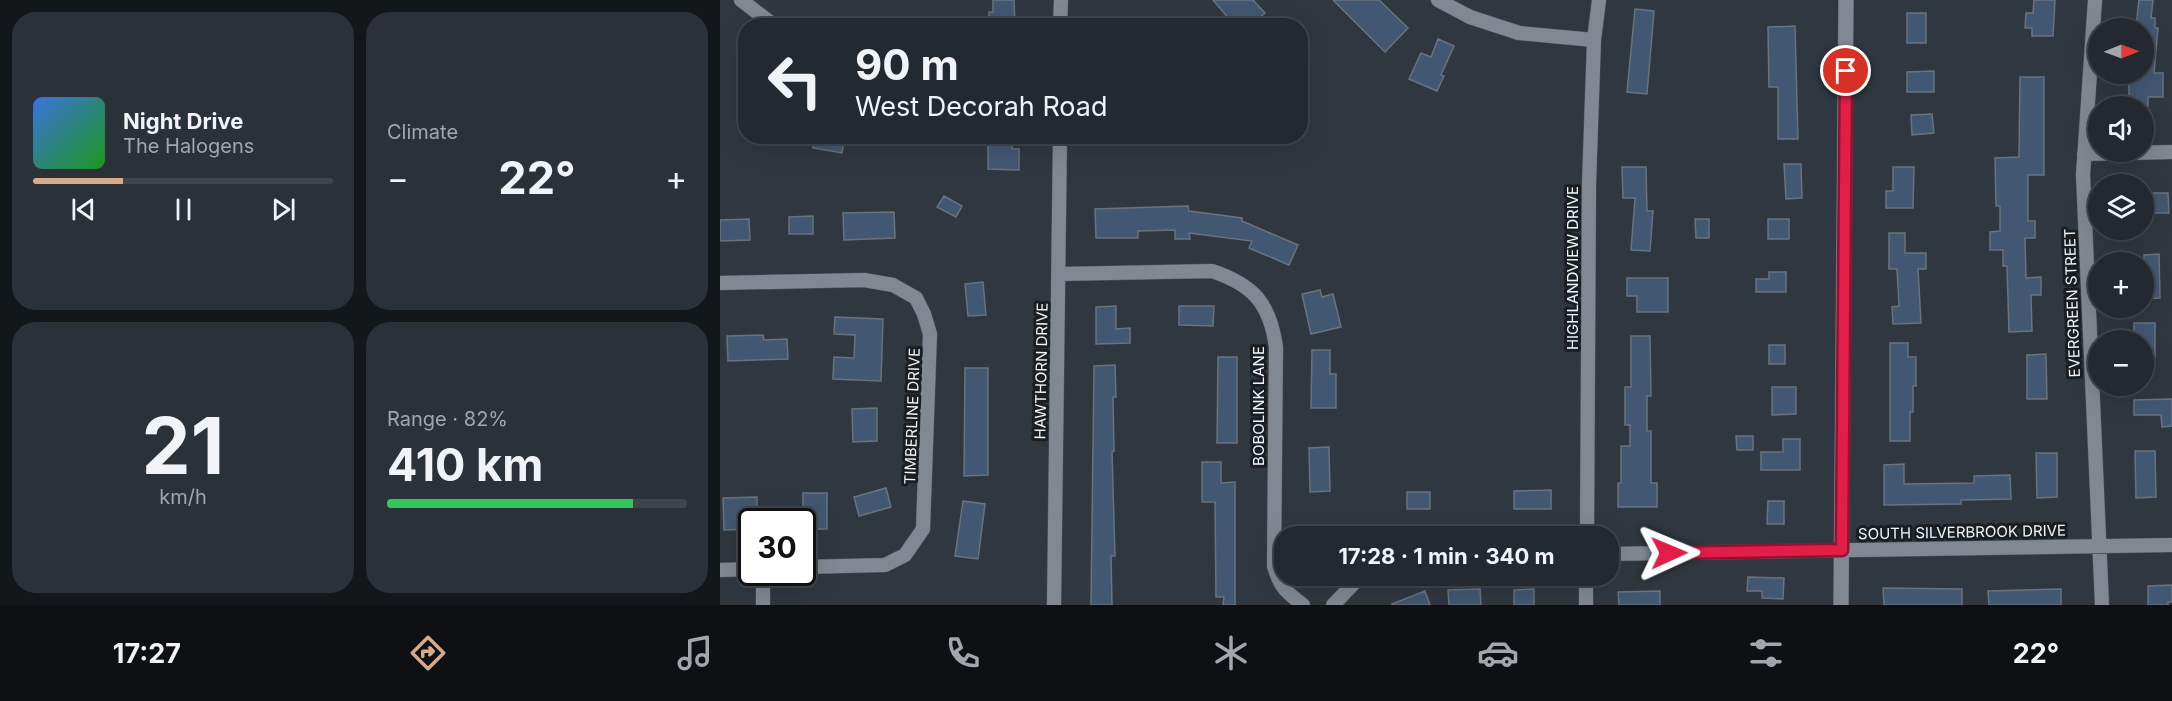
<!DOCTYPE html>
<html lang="en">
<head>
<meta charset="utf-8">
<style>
  :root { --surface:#232930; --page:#2b3138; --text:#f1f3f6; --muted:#a3a6ab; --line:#40454c; --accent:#d6ab8b }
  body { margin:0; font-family:Inter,sans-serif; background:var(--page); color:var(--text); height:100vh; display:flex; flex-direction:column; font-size:22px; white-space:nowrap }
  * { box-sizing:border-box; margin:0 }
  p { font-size:20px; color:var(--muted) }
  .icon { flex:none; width:33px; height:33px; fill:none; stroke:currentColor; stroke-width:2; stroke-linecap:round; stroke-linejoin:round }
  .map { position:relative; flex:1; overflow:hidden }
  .details { display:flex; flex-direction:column; gap:12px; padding:12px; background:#13171a; width:720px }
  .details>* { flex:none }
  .top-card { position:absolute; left:18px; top:18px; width:570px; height:126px; border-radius:24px; box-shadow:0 6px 24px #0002,0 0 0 2px var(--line); background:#232930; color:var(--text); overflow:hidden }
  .needle { width:39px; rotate:89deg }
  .buttons { position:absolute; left:1368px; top:18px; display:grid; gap:12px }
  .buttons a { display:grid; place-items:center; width:66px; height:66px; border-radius:50%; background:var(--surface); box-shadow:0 6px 24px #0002,0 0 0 2px var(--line); font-size:30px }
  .speed { position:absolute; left:18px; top:508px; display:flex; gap:12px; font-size:30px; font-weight:700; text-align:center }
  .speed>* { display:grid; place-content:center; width:78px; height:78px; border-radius:50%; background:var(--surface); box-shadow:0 6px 24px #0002,0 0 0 2px var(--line); line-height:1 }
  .speed .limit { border:3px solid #111; border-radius:9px; background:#fff; color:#111 }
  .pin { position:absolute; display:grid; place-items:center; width:51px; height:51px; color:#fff; margin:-26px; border:3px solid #fff; border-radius:50%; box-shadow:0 2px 6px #0007 }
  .me { position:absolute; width:66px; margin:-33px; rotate:89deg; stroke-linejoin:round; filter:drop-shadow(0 0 4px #0008) }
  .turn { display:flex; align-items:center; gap:21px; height:126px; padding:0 18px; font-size:27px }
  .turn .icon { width:78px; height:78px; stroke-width:2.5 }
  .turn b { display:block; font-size:42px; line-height:51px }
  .big { font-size:45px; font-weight:700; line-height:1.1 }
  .details .widget { flex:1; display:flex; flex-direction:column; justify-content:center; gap:9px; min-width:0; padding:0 21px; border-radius:24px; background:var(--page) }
  .details .dial { align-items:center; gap:0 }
  .dial b { font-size:78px; line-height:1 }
  .song { display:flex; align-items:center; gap:18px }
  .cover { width:72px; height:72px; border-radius:9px; background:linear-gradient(135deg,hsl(220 70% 55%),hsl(120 70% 35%)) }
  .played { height:6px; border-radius:3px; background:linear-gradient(90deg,var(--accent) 30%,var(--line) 30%) }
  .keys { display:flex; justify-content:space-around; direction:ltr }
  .heat { display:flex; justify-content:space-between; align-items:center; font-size:33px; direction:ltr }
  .charge { height:9px; border-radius:4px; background:linear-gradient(90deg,#34c759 82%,var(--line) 0) }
  .details .tiles { flex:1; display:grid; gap:12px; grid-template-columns:repeat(2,1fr) }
  .trip { position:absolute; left:554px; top:526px; width:345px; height:60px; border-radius:24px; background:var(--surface); box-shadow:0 6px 24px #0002,0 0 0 2px var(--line); font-weight:700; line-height:60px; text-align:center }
  .dock { display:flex; height:96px; justify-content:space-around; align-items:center; background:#0e1013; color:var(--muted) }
  .dock .icon { width:42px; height:42px }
  .dock .current { color:var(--accent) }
  .dock b { font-size:27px; color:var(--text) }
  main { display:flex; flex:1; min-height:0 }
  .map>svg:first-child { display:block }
  .building { fill:#425771; stroke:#6a737d; stroke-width:1.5 }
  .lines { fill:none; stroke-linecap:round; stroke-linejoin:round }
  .minor-casing { stroke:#50565d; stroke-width:15 }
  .tertiary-casing { stroke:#50565d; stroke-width:16 }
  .minor { stroke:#808893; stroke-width:14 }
  .tertiary { stroke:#808893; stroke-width:15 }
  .route-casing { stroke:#92132f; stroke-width:15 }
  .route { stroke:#e11d48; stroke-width:10 }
  .labels { text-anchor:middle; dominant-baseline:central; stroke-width:6; stroke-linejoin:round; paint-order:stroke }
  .street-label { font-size:15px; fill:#f1f5fb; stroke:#1a1e22 }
</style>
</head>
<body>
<main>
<section class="details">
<div class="tiles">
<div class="widget">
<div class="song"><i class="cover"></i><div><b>Night Drive</b><p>The Halogens</p></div></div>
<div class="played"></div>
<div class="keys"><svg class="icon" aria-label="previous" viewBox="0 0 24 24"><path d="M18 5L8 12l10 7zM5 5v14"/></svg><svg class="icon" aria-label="pause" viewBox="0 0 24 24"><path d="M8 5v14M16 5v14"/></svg><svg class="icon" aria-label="next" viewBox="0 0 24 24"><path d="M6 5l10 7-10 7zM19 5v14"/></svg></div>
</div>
<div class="widget"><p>Climate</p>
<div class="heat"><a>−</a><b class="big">22°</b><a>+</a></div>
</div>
<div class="widget dial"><b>21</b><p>km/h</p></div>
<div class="widget"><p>Range · 82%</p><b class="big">410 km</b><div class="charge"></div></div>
</div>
</section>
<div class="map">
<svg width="1452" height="605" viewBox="0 0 1452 605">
  <rect width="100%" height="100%" fill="#2f3740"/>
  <!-- building -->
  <path class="building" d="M273 0H294L295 26H269V12H273Z
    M493 0H533L545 13 530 26H515Z
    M613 0H659L688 28 665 52Z
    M1314 0H1335L1333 36H1312V28H1305L1306 13H1313Z
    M1419 0H1433L1431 18H1435V28H1438L1434 73H1443V97H1428V106H1409V74H1424V28H1416Z
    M915 9 934 11 927 94 907 92Z
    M1187 13H1206V43H1187Z
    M1075 26 1078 139H1058V87H1049L1048 27Z
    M718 39 734 46 721 75 724 76 717 91 689 79 701 53 711 57Z
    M1214 71V92H1187V72Z
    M1300 77H1324V175H1308V221H1315V238H1305L1306 278 1321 277V295H1311L1312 331 1289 332 1287 266H1283V250H1270V232L1280 231V206H1276L1275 158 1299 157Z
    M1212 114 1214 133 1192 135 1191 115Z
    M95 136H125L122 153 93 148Z
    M268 136H292V149H299V170L268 169Z
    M1064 164H1081L1082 198 1066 199Z
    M902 167H926L927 211H933L930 251 911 250 915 198H903Z
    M1173 167H1194L1193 208H1166V191H1173Z
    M1424 193H1448L1449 213H1424Z
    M224 196 242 206 236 217 217 207Z
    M468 206 469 211 522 218V221L578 245 569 265 529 248 532 241 469 233 470 239H455V230L418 231V238H376L375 209Z
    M174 212 175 238 124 240 123 213Z
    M93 216V234H69V217Z
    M29 219 30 240 0 241V220Z
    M975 219H989V238H976Z
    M1048 219H1069V239H1048Z
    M1169 233H1185V253H1206V269H1198L1201 323 1173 324 1172 307 1179 306 1177 269H1169Z
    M1439 254 1440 298 1424 299V255Z
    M1049 272H1066V292H1036V279H1049Z
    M907 278H948V312H917V296H907Z
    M263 282 266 315 248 316 245 284Z
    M600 290 602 297 613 294 621 327 591 334 582 294Z
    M396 306V329L410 328V343L376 344V307Z
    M459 306H494L493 326 459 325Z
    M115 317 163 319 161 381 113 379 114 357 134 358 135 335 114 334Z
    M1414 323H1435V357H1424V340H1414Z
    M43 335 44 340 67 339 68 359 8 361 7 336Z
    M911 336H930L931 396H927V431H931V483H937V507H898V483H901V446H910V425H905V387H911Z
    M1170 343H1188V357H1196V386H1193V412H1190V441H1170Z
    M1049 345H1065V364H1049Z
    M592 350H610V374H616V408H591Z
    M1326 354 1327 399H1307V355Z
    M498 357H517V443H497Z
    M395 365 396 397H393L394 451 392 452 395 556H391L392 605H371L374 366Z
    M245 368H268V475L244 476Z
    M1052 387H1076V414L1052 415Z
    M1452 399V426L1442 427 1441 415H1414V400Z
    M157 408V441L133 442 132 409Z
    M1016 436H1033V450H1017Z
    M1063 439H1080V470H1041V452H1063Z
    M609 447 610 491 590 492 589 448Z
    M1415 451H1435L1436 497 1416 498Z
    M1316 453H1337V497L1317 498Z
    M482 462H501V483L515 482V605H503L504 597H496L495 502H482Z
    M1184 464V484L1254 483V476L1290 475 1291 499 1241 500V504L1164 505V465Z
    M166 488 171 507 139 516 134 497Z
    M831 490V509H794V491Z
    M687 492H710V509H687Z
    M83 493H107V529H82V522H67V508H83Z
    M37 497V522H32V529L4 530 3 498Z
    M243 501 265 504 258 559 235 556Z
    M1048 501H1064V524H1047Z
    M1028 577 1064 578 1063 599 1042 598V591H1027Z
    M1452 585V602H1448V605H1428V586Z
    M1163 588 1242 589V605H1164Z
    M760 589 761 605H729L728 590Z
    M814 589V605H794V590Z
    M1341 589V605H1269L1268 591Z
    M705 591 710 605H672V604Z
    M940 591V605H899L898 592Z"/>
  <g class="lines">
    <defs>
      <path id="minor" d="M21 0 55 26
        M718 0 750 17 799 33 874 40
        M1375 0 1363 175 1382 605
        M340 26 341 0
        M1364 154 1452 152
        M339 274 492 271C534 285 550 304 556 347L554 566C560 587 566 592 583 605
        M0 283 144 280 173 285 196 298 204 314 210 334 203 529 185 555 165 565 82 567
        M867 537 869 184 874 40 879 0
        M888 554 1452 545
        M0 570 32 569
        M43 605V573
        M334 605 340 136
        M613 605 641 576
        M866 605V576"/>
      <path id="tertiary" d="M1121 605 1126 0"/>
    </defs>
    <!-- minor casing -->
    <use href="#minor" class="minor-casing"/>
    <!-- tertiary casing -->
    <use href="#tertiary" class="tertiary-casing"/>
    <!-- minor -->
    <use href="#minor" class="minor"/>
    <!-- tertiary -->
    <use href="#tertiary" class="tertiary"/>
  </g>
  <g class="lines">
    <defs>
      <path id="route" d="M949 553 1122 550 1126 71"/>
    </defs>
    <!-- route casing -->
    <use href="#route" class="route-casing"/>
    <!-- route -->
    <use href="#route" class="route"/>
  </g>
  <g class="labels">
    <!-- street labels -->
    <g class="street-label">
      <text transform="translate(852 268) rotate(-90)">HIGHLANDVIEW DRIVE</text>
      <text transform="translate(1352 303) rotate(-92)">EVERGREEN STREET</text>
      <text transform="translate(321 371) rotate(-89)">HAWTHORN DRIVE</text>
      <text transform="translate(538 406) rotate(-90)">BOBOLINK LANE</text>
      <text transform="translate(192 416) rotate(-88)">TIMBERLINE DRIVE</text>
      <text transform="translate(1242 532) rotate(-1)">SOUTH SILVERBROOK DRIVE</text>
    </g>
  </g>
</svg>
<div class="buttons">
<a><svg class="needle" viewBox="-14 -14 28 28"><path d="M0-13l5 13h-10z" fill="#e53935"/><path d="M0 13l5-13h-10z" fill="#a3a6ab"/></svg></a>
<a><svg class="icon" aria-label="sound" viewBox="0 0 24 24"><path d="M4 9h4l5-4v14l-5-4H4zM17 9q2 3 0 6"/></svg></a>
<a><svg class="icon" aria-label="layers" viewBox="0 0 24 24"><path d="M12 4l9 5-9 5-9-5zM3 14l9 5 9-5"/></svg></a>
<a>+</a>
<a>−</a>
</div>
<div class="speed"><div class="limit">30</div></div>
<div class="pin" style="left:1126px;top:71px;background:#d93025"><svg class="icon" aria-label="arrive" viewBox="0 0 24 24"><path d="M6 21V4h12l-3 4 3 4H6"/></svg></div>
<svg class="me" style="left:949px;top:553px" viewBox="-20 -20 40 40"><path d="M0-17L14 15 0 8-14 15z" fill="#e11d48" stroke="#fff" stroke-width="4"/></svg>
<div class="trip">17:28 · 1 min · 340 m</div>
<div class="top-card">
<div class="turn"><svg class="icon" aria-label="left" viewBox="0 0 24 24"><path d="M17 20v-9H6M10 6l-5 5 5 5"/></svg><div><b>90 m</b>West Decorah Road</div></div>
</div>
</div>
</main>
<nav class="dock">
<b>17:27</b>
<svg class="icon current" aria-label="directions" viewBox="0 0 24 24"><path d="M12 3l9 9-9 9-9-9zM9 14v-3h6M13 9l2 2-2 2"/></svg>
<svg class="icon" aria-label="music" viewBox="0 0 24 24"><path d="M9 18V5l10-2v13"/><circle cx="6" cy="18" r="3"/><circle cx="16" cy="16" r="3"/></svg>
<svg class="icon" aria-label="phone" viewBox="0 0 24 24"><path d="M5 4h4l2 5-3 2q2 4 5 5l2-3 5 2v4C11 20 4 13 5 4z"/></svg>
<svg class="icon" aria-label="climate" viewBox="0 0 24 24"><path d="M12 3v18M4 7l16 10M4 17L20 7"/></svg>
<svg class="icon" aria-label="car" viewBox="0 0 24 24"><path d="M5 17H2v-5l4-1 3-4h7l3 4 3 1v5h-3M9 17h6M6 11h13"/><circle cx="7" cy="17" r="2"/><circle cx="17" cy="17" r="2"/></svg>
<svg class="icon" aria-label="filters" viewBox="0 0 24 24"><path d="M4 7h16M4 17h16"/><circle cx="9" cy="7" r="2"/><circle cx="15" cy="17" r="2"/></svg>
<b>22°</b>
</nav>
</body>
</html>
